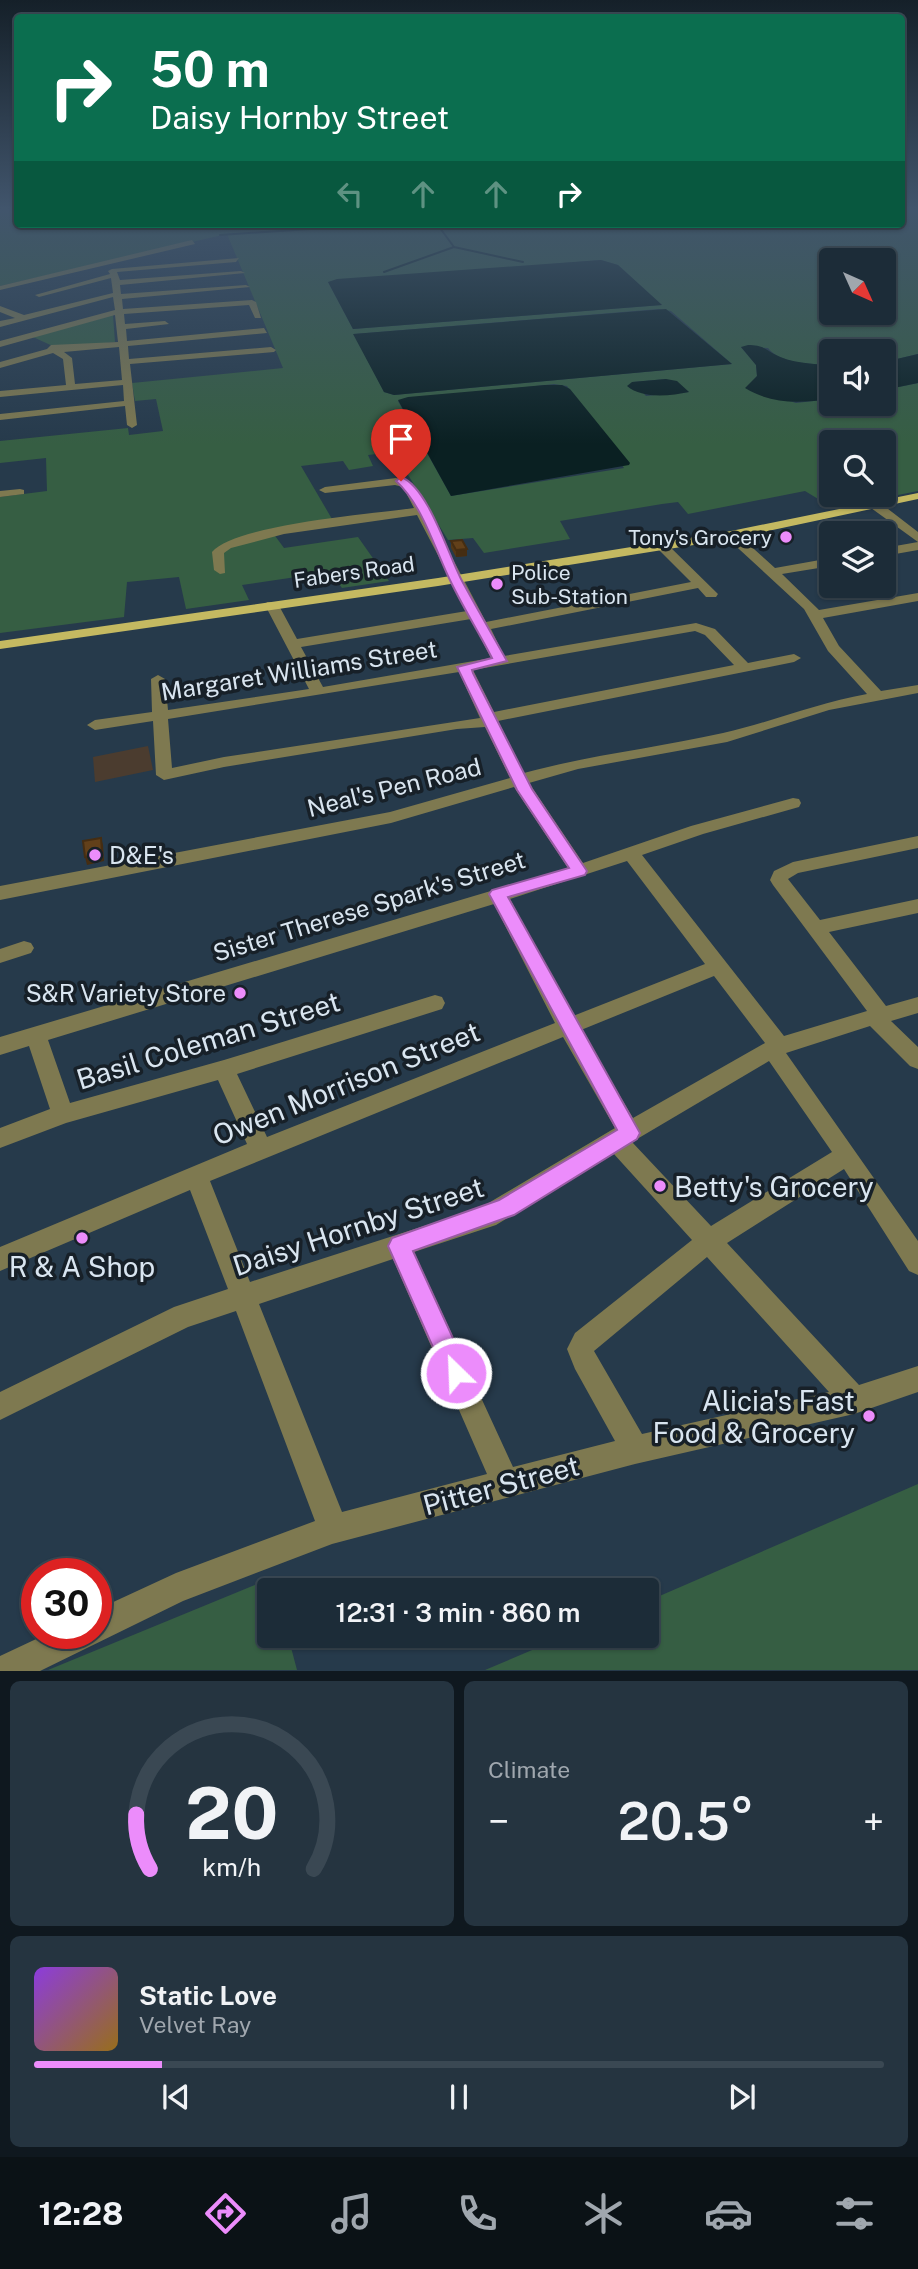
<!DOCTYPE html>
<html lang="en">
<head>
<meta charset="utf-8">
<style>
  :root { --surface:#1c2c38; --page:#253440; --text:#f1f3f6; --muted:#a0a7ae; --line:#3a4853; --accent:#ec8cfb }
  body { margin:0; font-family:"Public Sans",sans-serif; background:var(--page); color:var(--text); height:100vh; display:flex; flex-direction:column; font-size:26px; white-space:nowrap }
  * { box-sizing:border-box; margin:0 }
  p { font-size:23px; color:var(--muted) }
  .icon { flex:none; width:38px; height:38px; fill:none; stroke:currentColor; stroke-width:2; stroke-linecap:round; stroke-linejoin:round }
  .map { position:relative; height:1671px; overflow:hidden }
  .drawer { display:flex; flex-direction:column; gap:10px; padding:10px; background:#0f181f; flex:1 }
  .drawer>* { flex:none }
  .guide { position:absolute; left:14px; top:14px; width:891px; height:214px; border-radius:7px; box-shadow:0 2px 5px #0004,0 0 0 2px var(--line); background:#0b6e4f; color:#fff; overflow:hidden }
  .needle { width:46px; rotate:135deg }
  .controls { position:absolute; left:819px; top:248px; display:grid; gap:14px }
  .controls a { display:grid; place-items:center; width:77px; height:77px; border-radius:7px; background:var(--surface); box-shadow:0 2px 5px #0004,0 0 0 2px var(--line); font-size:35px }
  .speed { position:absolute; left:21px; top:1558px; display:flex; gap:14px; font-size:35px; font-weight:700; text-align:center }
  .speed>* { display:grid; place-content:center; width:91px; height:91px; border-radius:50%; background:var(--surface); box-shadow:0 2px 5px #0004,0 0 0 2px var(--line); line-height:1 }
  .speed .limit { border:10px solid #d22; background:#fff; color:#111 }
  .pin { position:absolute; display:grid; place-items:center; width:60px; height:60px; color:#fff; margin:-72px -30px; border-radius:50% 50% 50% 0; rotate:-45deg; box-shadow:0 0 7px #0007 }
  .pin .icon { rotate:45deg }
  .me { position:absolute; width:77px; margin:-38px; rotate:336deg; stroke-linejoin:round; filter:drop-shadow(0 0 5px #0008) }
  .turn { display:flex; align-items:center; gap:24px; height:147px; padding:0 21px; font-size:32px }
  .turn .icon { width:91px; height:91px; stroke-width:2.5 }
  .turn b { display:block; font-size:49px; line-height:60px }
  .lanes { display:flex; align-items:center; height:66px; padding:0 21px; background:#0003; justify-content:center; gap:35px; direction:ltr }
  .lanes .off { opacity:.35 }
  .big { font-size:52px; font-weight:600; line-height:1.1 }
  .drawer .tile { flex:1; display:flex; flex-direction:column; justify-content:center; gap:10px; min-width:0; padding:0 24px; border-radius:10px; background:var(--page) }
  .drawer .dial { align-items:center; gap:0 }
  .dial svg { height:182px; overflow:visible; fill:none; stroke:var(--line); stroke-width:7; stroke-linecap:round; text-anchor:middle }
  .dial text { fill:var(--text); stroke:none }
  .song { display:flex; align-items:center; gap:21px }
  .cover { width:84px; height:84px; border-radius:10px; background:linear-gradient(135deg,hsl(270 70% 55%),hsl(40 70% 35%)) }
  .played { height:7px; border-radius:4px; background:linear-gradient(90deg,var(--accent) 15%,var(--line) 15%) }
  .keys { display:flex; justify-content:space-around; direction:ltr }
  .heat { display:flex; justify-content:space-between; align-items:center; font-size:38px; direction:ltr }
  .drawer .tiles { flex:1; display:grid; gap:10px; grid-template-columns:1fr 1fr }
  .tile:last-child { grid-column:span 2 }
  .trip { position:absolute; left:257px; top:1578px; width:402px; height:70px; border-radius:7px; background:var(--surface); box-shadow:0 2px 5px #0004,0 0 0 2px var(--line); font-weight:600; line-height:70px; text-align:center }
  .tab-bar { display:flex; height:112px; justify-content:space-around; align-items:center; background:#0b1216; color:var(--muted) }
  .tab-bar .icon { width:49px; height:49px }
  .tab-bar .on { color:var(--accent) }
  .tab-bar b { font-size:32px; color:var(--text) }
  .map>svg:first-child { display:block }
  .industrial { fill:#4b3c2f }
  .green { fill:#365e43; fill-rule:evenodd }
  .water { fill:#0a2022 }
  .lines { fill:none; stroke-linecap:round; stroke-linejoin:round }
  .stream { stroke:#0a2022; stroke-width:2 }
  .minor { fill:#7e7950; fill-rule:evenodd }
  .major { fill:#c4b961; fill-rule:evenodd }
  .wall { fill:#543716 }
  .shaded-wall { fill:#452d12 }
  .building { fill:#62401a; stroke:#452d12; stroke-width:2 }
  .route { fill:#ec8cfb; stroke:#995ba3; stroke-width:2 }
  .poi-dot { fill:#ec8cfb; stroke:#172028; stroke-width:2.5 }
  .labels { text-anchor:middle; dominant-baseline:central; stroke-width:7; stroke-linejoin:round; paint-order:stroke }
  .far-poi-label { font-size:21px; fill:#d9e5f0; stroke:#172028; text-anchor:end }
  .far-street-label { font-size:21px; fill:#d9e5f0; stroke:#172028 }
  .street-label { font-size:24px; fill:#d9e5f0; stroke:#172028 }
  .poi-label { font-size:24px; fill:#d9e5f0; stroke:#172028; text-anchor:start }
  .near-street-label { font-size:28px; fill:#d9e5f0; stroke:#172028 }
  .near-poi-label { font-size:28px; fill:#d9e5f0; stroke:#172028; text-anchor:start }
</style>
</head>
<body>
<div class="map">
<svg width="918" height="1671" viewBox="0 0 918 1671">
  <rect width="100%" height="100%" fill="#263a4b"/>
  <!-- industrial -->
  <path class="industrial" d="M148 746 153 770 95 782 93 757Z"/>
  <!-- green -->
  <path class="green" d="M0 210H17L18 224H901V210H918V354L884 362V352H831V365C813 364 780 364 768 348L741 347 756 365 757 376 746 388 796 403 831 399V404H884V390L918 383V491L833 508 805 491 688 514 678 502 662 504 560 521 570 539 484 553 473 538 448 540 394 452 368 455 373 466 349 470 343 461 301 466 332 519 270 529 284 548 358 537 389 581 342 588 330 572 242 585 249 600 186 609 179 577 127 582 124 617 0 633V497L47 491 46 458 0 463V441L128 428 129 435 163 431 156 399 135 401 132 383 283 368 227 234 0 286ZM601 260 618 265 662 305 353 329 328 282ZM831 261H884V313H831ZM659 309 671 311 732 364 394 395 384 392 354 334ZM666 379 689 392 646 396 633 382ZM554 384 567 386 624 468 451 496 398 401ZM831 443H884V495H831Z
    M113 315 115 342 57 348 33 337Z
    M918 1484V1670H485L565 1636H648V1601Z
    M274 1577 278 1591H270V1636H288L297 1670H48Z"/>
  <!-- water -->
  <path class="water" d="M601 260 618 265 662 305 353 329 328 282 337 279Z
    M666 309 732 364 394 395 384 392 353 334Z
    M748 345C761 345 764 348 774 354 790 363 813 364 831 365V399C800 403 773 405 745 388L757 376 756 365 741 347Z
    M918 354V383L884 390V362Z
    M666 379 677 381 689 392C670 396 642 399 627 386L632 382Z
    M545 385H562L570 389 630 463 629 465 451 496 398 400 408 397Z"/>
  <g class="lines">
    <!-- stream -->
    <path class="stream" d="M437 224 454 247
      M220 235 384 224
      M384 272 454 247 523 262"/>
    <!-- minor -->
    <path class="minor" d="M192 240 195 244 0 290V286Z
      M239 258 236 262 117 272 120 280 241 271 245 273 120 285 121 294 246 285 250 287 122 299 123 309 252 300 256 302 261 318H255L249 305 124 314 125 324 165 321 169 324 126 329 127 341 264 328 267 333 128 346 129 359 271 347 276 350 274 352 130 364 137 425 132 428 127 425 125 406 0 420V414L124 401 123 385 0 397V391L66 385 63 359 53 353 0 368V362L47 349 51 345 118 342 115 315 0 347V341L115 310 113 297 0 327V321L15 318 0 312V306L24 315 113 293 111 278 39 297 35 295 110 274 108 271 112 269ZM119 347 122 380 75 384 72 358 64 352Z
      M396 478 412 483 430 510 428 512 486 622 691 582 658 549V543H666L718 594 716 597H706L698 588 491 629 504 656 696 623 715 629 748 663 794 654 801 658 794 662 498 721 524 773C590 755 656 748 723 733 772 722 817 703 867 694L828 651 804 609 727 538V532H735L775 568 831 558V566L782 574 819 610 918 593V601L823 618 839 646 881 691 918 685V693L829 710 727 742 578 769 529 783 583 863 691 826 793 798 799 799 801 803 799 807 703 834 642 855 784 1036 867 1011 773 885 770 880 774 871 793 862 918 836V848L798 873 788 879 820 920 918 899V913L829 932 886 1006 918 997V1013L891 1021 918 1047V1069L910 1066 870 1026 786 1053 918 1241V1275L909 1271 844 1169 727 1243 859 1385 918 1366V1392L854 1414 635 1464 332 1544 183 1601 40 1671H0V1656L49 1633H96V1610L176 1573 315 1521 236 1311 188 1327 0 1420V1392L174 1307 228 1289 190 1190 0 1271V1247L247 1144 218 1080 66 1123 0 1148V1128L50 1109 29 1046 0 1055V1037L568 868 514 787 391 823 0 900V886L390 812 510 778 485 727 457 729 224 767 164 780 156 775 153 721 95 730 87 725 95 720 152 712 151 679 158 675 165 679 168 710 309 689 265 605 267 602H277L297 639 467 611 417 515 284 534 231 548 224 553 225 573 220 574 214 570 212 552C236 524 373 514 414 508L403 487 395 485 325 493 319 490 325 487ZM471 619 491 658 323 687 301 647ZM695 631 705 635 734 665 494 712 473 670ZM459 672 480 718 224 757 172 768 168 719ZM627 861 705 964 573 1016 510 899ZM494 904 555 1023 267 1137 237 1074 442 1009 445 1003 442 997 435 995 224 1060 70 1103 48 1040ZM714 976 765 1043 633 1118 581 1030ZM563 1037 615 1128 480 1208 250 1282 210 1181ZM769 1061 832 1152 711 1226 632 1142ZM613 1153 692 1240 575 1333 567 1349 575 1369 615 1441 513 1467 414 1252 496 1225ZM707 1257 829 1392 642 1434 594 1351ZM393 1259 487 1474 342 1512 259 1304Z
      M20 489 24 490V494L0 497V491Z
      M871 502H879L918 532V542L871 508Z
      M918 542V550L884 556V548Z
      M24 941 31 943 34 948 31 953 0 963V949Z"/>
    <!-- major -->
    <path class="major" d="M918 493V499L731 539 438 586 0 649V641L438 578 731 531Z"/>
  </g>
  <!-- wall -->
  <path class="wall" d="M451 541 467 556 456 557 451 548Z"/>
  <!-- shaded-wall -->
  <path class="shaded-wall" d="M467 549V556L456 557V550Z
    M101 838 103 845 104 861 87 865 85 857Z"/>
  <!-- building -->
  <path class="building" d="M462 540 467 549 456 550 451 541Z
    M101 838 102 853 85 857 83 841Z"/>
  <!-- sky -->
  <linearGradient id="sky" x2="0" y2="1"><stop stop-color="#152029"/><stop offset="0.47" stop-color="#41556c"/><stop offset="1" stop-color="#41556c" stop-opacity="0"/></linearGradient>
  <rect width="918" height="444" fill="url(#sky)"/>
  <!-- route -->
  <path class="route" d="M401 477C428 487 448 554 461 579 476 607 492 634 507 661L472 670 473 673 532 789 587 871 585 875 508 897 640 1133 637 1139 514 1215 413 1251 469 1373 465 1381 456 1385 448 1381 388 1246 392 1238 499 1200 617 1130 489 894 492 890 569 868 517 790 457 667 492 658C478 631 461 604 448 576 433 544 422 505 396 481Z"/>
  <!-- markers -->
  <g class="poi-dot">
    <circle cx="786" cy="537" r="7"/>
    <circle cx="497" cy="584" r="7"/>
    <circle cx="95" cy="855" r="7"/>
    <circle cx="240" cy="993" r="7"/>
    <circle cx="660" cy="1186" r="7"/>
    <circle cx="82" cy="1238" r="7"/>
    <circle cx="869" cy="1416" r="7"/>
  </g>
  <g class="labels">
    <!-- far-poi labels -->
    <g class="far-poi-label">
      <text x="772" y="537">Tony's Grocery</text>
      <text x="511" y="572" text-anchor="start">Police<tspan x="511" dy="24">Sub-Station</tspan></text>
    </g>
    <!-- far-street labels -->
    <g class="far-street-label">
      <text transform="translate(354 572) rotate(-8)">Fabers Road</text>
    </g>
    <!-- street labels -->
    <g class="street-label">
      <text transform="translate(299 670) rotate(-9)">Margaret Williams Street</text>
      <text transform="translate(394 787) rotate(-14)">Neal's Pen Road</text>
      <text transform="translate(369 906) rotate(-17)">Sister Therese Spark's Street</text>
    </g>
    <!-- poi labels -->
    <g class="poi-label">
      <text x="109" y="855">D&amp;E's</text>
      <text x="226" y="993" text-anchor="end">S&amp;R Variety Store</text>
    </g>
    <!-- near-street labels -->
    <g class="near-street-label">
      <text transform="translate(208 1040) rotate(-17)">Basil Coleman Street</text>
      <text transform="translate(346 1083) rotate(-22)">Owen Morrison Street</text>
      <text transform="translate(358 1226) rotate(-18)">Daisy Hornby Street</text>
      <text transform="translate(501 1485) rotate(-15)">Pitter Street</text>
    </g>
    <!-- near-poi labels -->
    <g class="near-poi-label">
      <text x="674" y="1186">Betty's Grocery</text>
      <text x="82" y="1266" text-anchor="middle">R &amp; A Shop</text>
      <text x="855" y="1400" text-anchor="end">Alicia's Fast<tspan x="855" dy="32">Food &amp; Grocery</tspan></text>
    </g>
  </g>
</svg>
<div class="controls">
<a><svg class="needle" viewBox="-14 -14 28 28"><path d="M0-13l5 13h-10z" fill="#e53935"/><path d="M0 13l5-13h-10z" fill="#a0a7ae"/></svg></a>
<a><svg class="icon" aria-label="sound" viewBox="0 0 24 24"><path d="M4 9h4l5-4v14l-5-4H4zM17 9q2 3 0 6"/></svg></a>
<a><svg class="icon" aria-label="search" viewBox="0 0 24 24"><circle cx="10" cy="10" r="6"/><path d="M15 15l6 6"/></svg></a>
<a><svg class="icon" aria-label="layers" viewBox="0 0 24 24"><path d="M12 4l9 5-9 5-9-5zM3 14l9 5 9-5"/></svg></a>
</div>
<div class="speed"><div class="limit">30</div></div>
<div class="pin" style="left:401px;top:481px;background:#d93025"><svg class="icon" aria-label="arrive" viewBox="0 0 24 24"><path d="M6 21V4h12l-3 4 3 4H6"/></svg></div>
<svg class="me" style="left:456px;top:1373px" viewBox="-20 -20 40 40"><circle r="17" fill="#ec8cfb" stroke="#fff" stroke-width="3"/><path d="M0-11L8 9 0 5-8 9z" fill="#fff"/></svg>
<div class="trip">12:31 · 3 min · 860 m</div>
<div class="guide">
<div class="turn"><svg class="icon" aria-label="right" viewBox="0 0 24 24"><path d="M7 20v-9h11M14 6l5 5-5 5"/></svg><div><b>50 m</b>Daisy Hornby Street</div></div>
<div class="lanes"><svg class="icon off" aria-label="left" viewBox="0 0 24 24"><path d="M17 20v-9H6M10 6l-5 5 5 5"/></svg><svg class="icon off" aria-label="ahead" viewBox="0 0 24 24"><path d="M12 20V5M6 11l6-6 6 6"/></svg><svg class="icon off" aria-label="ahead" viewBox="0 0 24 24"><path d="M12 20V5M6 11l6-6 6 6"/></svg><svg class="icon" aria-label="right" viewBox="0 0 24 24"><path d="M7 20v-9h11M14 6l5 5-5 5"/></svg></div>
</div>
</div>
<section class="drawer">
<div class="tiles">
<div class="tile dial"><svg viewBox="0 0 100 80">
<path d="M14 69A42 42 0 1 1 86 69"/>
<path d="M14 69A42 42 0 0 1 8 45" stroke="#ec8cfb"/>
<text x="50" y="56" font-size="32" font-weight="700">20</text>
<text x="50" y="72" font-size="11">km/h</text>
</svg></div>
<div class="tile"><p>Climate</p>
<div class="heat"><a>−</a><b class="big">20.5°</b><a>+</a></div>
</div>
<div class="tile">
<div class="song"><i class="cover"></i><div><b>Static Love</b><p>Velvet Ray</p></div></div>
<div class="played"></div>
<div class="keys"><svg class="icon" aria-label="previous" viewBox="0 0 24 24"><path d="M18 5L8 12l10 7zM5 5v14"/></svg><svg class="icon" aria-label="pause" viewBox="0 0 24 24"><path d="M8 5v14M16 5v14"/></svg><svg class="icon" aria-label="next" viewBox="0 0 24 24"><path d="M6 5l10 7-10 7zM19 5v14"/></svg></div>
</div>
</div>
</section>
<nav class="tab-bar">
<b>12:28</b>
<svg class="icon on" aria-label="directions" viewBox="0 0 24 24"><path d="M12 3l9 9-9 9-9-9zM9 14v-3h6M13 9l2 2-2 2"/></svg>
<svg class="icon" aria-label="music" viewBox="0 0 24 24"><path d="M9 18V5l10-2v13"/><circle cx="6" cy="18" r="3"/><circle cx="16" cy="16" r="3"/></svg>
<svg class="icon" aria-label="phone" viewBox="0 0 24 24"><path d="M5 4h4l2 5-3 2q2 4 5 5l2-3 5 2v4C11 20 4 13 5 4z"/></svg>
<svg class="icon" aria-label="climate" viewBox="0 0 24 24"><path d="M12 3v18M4 7l16 10M4 17L20 7"/></svg>
<svg class="icon" aria-label="car" viewBox="0 0 24 24"><path d="M5 17H2v-5l4-1 3-4h7l3 4 3 1v5h-3M9 17h6M6 11h13"/><circle cx="7" cy="17" r="2"/><circle cx="17" cy="17" r="2"/></svg>
<svg class="icon" aria-label="filters" viewBox="0 0 24 24"><path d="M4 7h16M4 17h16"/><circle cx="9" cy="7" r="2"/><circle cx="15" cy="17" r="2"/></svg>
</nav>
</body>
</html>
